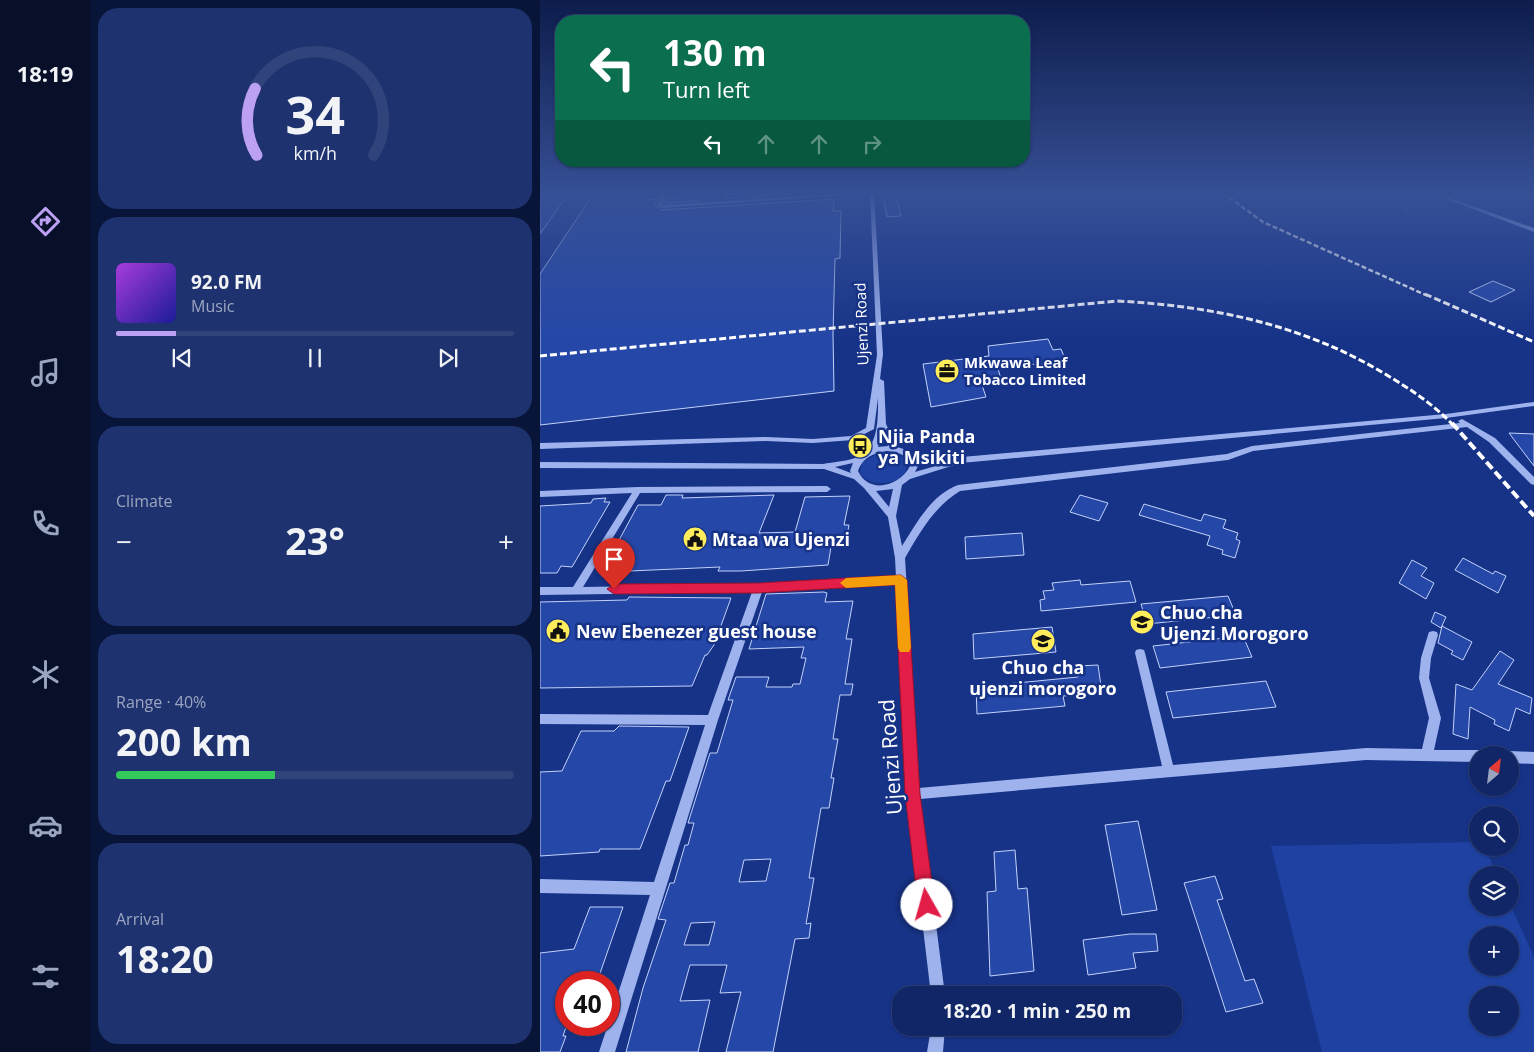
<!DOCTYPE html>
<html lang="en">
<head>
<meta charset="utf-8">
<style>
  :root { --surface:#112666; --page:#1e326f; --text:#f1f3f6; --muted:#9ca5bf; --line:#30437a; --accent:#bca0f2 }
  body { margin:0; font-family:"Open Sans",sans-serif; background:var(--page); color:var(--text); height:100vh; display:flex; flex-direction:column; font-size:19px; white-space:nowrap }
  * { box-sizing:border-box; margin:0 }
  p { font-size:16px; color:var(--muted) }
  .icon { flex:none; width:28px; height:28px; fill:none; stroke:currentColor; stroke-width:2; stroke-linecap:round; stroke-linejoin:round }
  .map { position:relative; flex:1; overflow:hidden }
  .details { display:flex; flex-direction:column; gap:8px; padding:8px; background:#091538; width:450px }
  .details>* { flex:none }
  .hud { position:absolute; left:15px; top:15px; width:475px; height:152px; border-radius:20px; box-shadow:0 1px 4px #0004,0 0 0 1px var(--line); background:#0b6e4f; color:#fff; overflow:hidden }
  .needle { width:32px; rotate:28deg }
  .buttons { position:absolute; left:929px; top:746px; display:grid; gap:10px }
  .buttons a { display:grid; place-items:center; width:50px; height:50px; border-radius:50%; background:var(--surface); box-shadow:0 1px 4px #0004,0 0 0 1px var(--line); font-size:25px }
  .speed { position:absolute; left:15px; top:971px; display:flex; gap:10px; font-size:25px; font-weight:700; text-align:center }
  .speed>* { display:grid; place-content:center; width:65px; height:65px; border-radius:50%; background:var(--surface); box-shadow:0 1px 4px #0004,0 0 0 1px var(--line); line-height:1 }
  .speed .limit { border:8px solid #d22; background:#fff; color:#111 }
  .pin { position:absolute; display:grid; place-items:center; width:42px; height:42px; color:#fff; margin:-51px -21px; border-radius:50% 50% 50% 0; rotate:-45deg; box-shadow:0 0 5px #0007 }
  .pin .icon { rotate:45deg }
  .me { position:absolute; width:55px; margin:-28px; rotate:353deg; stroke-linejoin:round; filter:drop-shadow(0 0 4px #0008) }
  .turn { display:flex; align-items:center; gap:18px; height:105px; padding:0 25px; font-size:22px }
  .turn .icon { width:65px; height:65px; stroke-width:2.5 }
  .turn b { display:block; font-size:35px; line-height:42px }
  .lanes { display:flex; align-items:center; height:48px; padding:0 25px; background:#0003; justify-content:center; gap:25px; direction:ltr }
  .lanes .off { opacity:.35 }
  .big { font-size:38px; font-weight:700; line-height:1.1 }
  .details .tile { flex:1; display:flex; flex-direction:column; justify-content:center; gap:8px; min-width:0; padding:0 18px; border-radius:20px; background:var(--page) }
  .details .dial { align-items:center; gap:0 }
  .dial svg { height:130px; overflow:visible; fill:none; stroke:var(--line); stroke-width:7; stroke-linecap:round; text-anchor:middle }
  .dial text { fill:var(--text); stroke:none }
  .song { display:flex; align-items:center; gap:15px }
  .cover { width:60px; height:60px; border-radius:8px; background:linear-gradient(135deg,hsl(280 70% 55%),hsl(240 70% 35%)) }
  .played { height:5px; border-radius:2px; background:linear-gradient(90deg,var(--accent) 15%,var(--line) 15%) }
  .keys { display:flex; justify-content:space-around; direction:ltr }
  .heat { display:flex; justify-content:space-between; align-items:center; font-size:28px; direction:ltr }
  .charge { height:8px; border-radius:4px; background:linear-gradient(90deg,#34c759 40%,var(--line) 0) }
  .trip { position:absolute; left:352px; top:986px; width:290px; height:50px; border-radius:20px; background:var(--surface); box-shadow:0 1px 4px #0004,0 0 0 1px var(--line); font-weight:700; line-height:50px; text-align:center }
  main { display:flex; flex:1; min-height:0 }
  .tab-bar { display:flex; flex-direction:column; width:90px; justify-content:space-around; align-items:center; background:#070f29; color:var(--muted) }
  .tab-bar .icon { width:35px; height:35px }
  .tab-bar .selected { color:var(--accent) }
  .tab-bar b { font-size:22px; color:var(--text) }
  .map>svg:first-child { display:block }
  .green { fill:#1f42a2; fill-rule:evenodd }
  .building { fill:#2547a7; stroke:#c3d2fa; fill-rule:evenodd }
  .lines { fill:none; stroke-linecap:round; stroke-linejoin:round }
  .path { stroke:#9eb3ee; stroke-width:1; stroke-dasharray:1 2.5; stroke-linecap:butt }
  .minor { fill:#9eb3ee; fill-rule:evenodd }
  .rail-far2 { stroke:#fff; stroke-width:2.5; stroke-dasharray:5 2.5; stroke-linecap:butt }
  .rail-far1 { stroke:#fff; stroke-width:3; stroke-dasharray:7 3; stroke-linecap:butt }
  .rail { stroke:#fff; stroke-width:4; stroke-dasharray:9 4; stroke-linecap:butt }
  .route { fill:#e11d48; stroke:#92132f }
  .slow { fill:#f59e0b }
  .labels { text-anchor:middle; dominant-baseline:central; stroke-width:5; stroke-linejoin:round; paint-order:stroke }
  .far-street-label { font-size:15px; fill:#fff; stroke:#173388 }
  .far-poi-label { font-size:15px; font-weight:bold; fill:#fff; stroke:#173388; text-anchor:start }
  .poi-label { font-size:18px; font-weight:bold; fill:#fff; stroke:#173388; text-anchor:start }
  .near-street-label { font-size:21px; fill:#fff; stroke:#173388 }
</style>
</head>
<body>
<main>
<nav class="tab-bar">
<b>18:19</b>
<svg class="icon selected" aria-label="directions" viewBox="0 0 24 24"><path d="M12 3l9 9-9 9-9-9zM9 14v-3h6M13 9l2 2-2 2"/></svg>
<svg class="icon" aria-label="music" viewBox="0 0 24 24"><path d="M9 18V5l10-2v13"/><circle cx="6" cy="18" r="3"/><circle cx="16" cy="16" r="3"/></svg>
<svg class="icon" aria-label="phone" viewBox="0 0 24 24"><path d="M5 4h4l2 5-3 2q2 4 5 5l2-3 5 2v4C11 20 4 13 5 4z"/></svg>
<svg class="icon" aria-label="climate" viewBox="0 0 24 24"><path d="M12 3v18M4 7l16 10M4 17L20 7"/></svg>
<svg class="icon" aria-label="car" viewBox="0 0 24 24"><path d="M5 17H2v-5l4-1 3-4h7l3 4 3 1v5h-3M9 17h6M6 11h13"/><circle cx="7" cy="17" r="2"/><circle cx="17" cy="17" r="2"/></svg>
<svg class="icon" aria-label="filters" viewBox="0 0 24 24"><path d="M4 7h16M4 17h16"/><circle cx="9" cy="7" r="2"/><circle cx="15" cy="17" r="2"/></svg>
</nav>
<section class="details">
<div class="tile dial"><svg viewBox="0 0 100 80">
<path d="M14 69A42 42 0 1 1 86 69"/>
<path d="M14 69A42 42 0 0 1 13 28" stroke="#bca0f2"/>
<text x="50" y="56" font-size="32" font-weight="700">34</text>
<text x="50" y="72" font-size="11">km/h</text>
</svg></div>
<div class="tile">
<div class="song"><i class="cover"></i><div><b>92.0 FM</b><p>Music</p></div></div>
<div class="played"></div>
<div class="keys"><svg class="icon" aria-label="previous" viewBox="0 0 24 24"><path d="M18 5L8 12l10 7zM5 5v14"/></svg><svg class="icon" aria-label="pause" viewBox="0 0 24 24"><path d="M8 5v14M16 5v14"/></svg><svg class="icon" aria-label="next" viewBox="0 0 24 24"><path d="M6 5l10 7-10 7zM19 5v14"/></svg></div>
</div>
<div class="tile"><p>Climate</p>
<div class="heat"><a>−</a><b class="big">23°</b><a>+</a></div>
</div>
<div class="tile"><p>Range · 40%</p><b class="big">200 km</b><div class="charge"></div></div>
<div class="tile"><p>Arrival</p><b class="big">18:20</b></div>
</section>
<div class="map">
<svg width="994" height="1052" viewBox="0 0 994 1052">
  <rect width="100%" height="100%" fill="#173388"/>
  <!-- green -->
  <path class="green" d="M340 452 355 453 365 459C375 482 332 492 320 473L322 463Z
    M937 842 938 848H945L957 875H938V908H970V904L994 957V1052H782L731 846ZM938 935H970V968H938ZM938 995H970V1028H938Z"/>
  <!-- building -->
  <path class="building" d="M0 193H29L0 234Z
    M54 193H112L109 200 118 199 115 205 121 210 294 199 293 211H301L300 258 295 259 293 334 294 391 0 425V274Z
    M229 193 228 196 184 199 186 195 190 194Z
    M162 196 160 201 125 203 127 199Z
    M356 196 361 216 347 217 343 197Z
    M953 281 975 290 951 302 929 292Z
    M508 339 513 350 521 349 526 361 458 368 461 380 441 382 446 397 391 407 383 364 449 356 448 346Z
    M969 433 994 434V466L978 445Z
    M126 495H143L142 498 234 495 219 533 255 532 265 497 310 496 304 525H309L306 541H292L288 565 201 571H178L180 567 67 572 71 565 66 566 71 555 98 505H121Z
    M540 495 568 503 559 521 530 512Z
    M66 498 64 502H70L32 567 21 566 17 573H0V506L51 503 53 499Z
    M604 504 661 521 664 514 686 520 683 528 698 533 696 539 700 541 695 558 682 554 683 550 667 545 670 536 599 515Z
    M482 533 484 555 426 559 425 537Z
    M923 558 953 574 955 571 966 576 958 593 915 570Z
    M872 560 887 568 881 576 894 583 886 599 859 583Z
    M540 580 541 585 590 581 596 602 501 611 500 600 505 599 503 591 514 590 512 583Z
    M284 592 287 593 285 602 313 601 306 639H312L305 684H313L311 695H300L293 739H298L291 778H294L289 808H281L269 878H274L266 924 271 923 269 938 255 939 233 1052H186L201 992 180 993 187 965H150L140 1001 170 1000 158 1052H86L103 988 126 920 118 919 130 883H134L145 845H148L154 823H148L170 753H177L193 700H188L196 677H229L226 687H252L253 684H260L266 658H261L264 647 209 649 226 594ZM231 859 226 881 199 882 204 860ZM175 922 169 945H144L151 923Z
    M688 596 696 615 607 624 601 604Z
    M89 597 191 598 174 645 167 655H165L152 686 0 688V602L87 600Z
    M895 612 906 617 901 628 891 622Z
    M902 626 932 642 923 660 911 654 913 651 898 643Z
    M512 627 516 652 434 659 433 634Z
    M703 636 712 657 620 668 613 646Z
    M960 651 974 660 958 684 992 698 990 714 976 708 969 731 954 724 955 720 930 707 928 739 913 734 916 684 932 690Z
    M558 665 562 693 523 696 525 706 437 714 436 687 538 677 537 666Z
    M726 681 736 707 633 718 626 692Z
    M79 726 149 727 130 781H126L100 849H60L59 852 0 856V772L22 771 41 731H74Z
    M598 821 617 910 582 915 565 825Z
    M475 850 478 889 487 888 494 971 450 976 447 892 456 891 454 852Z
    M675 876 683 899 677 900 705 981 714 979 723 1003 686 1012 644 883Z
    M50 907H83L57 982H26V1027L23 1036H26L20 1052H0V953L34 949Z
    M590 934H616L618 951 593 953 596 968 548 975 543 940Z"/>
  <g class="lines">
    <!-- path -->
    <path class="path" d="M861 193 868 204 866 215"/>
    <!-- minor -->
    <path class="minor" d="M123 193H127L122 205 311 193H327L325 194 121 208 117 205Z
      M330 193H334L343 354 340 379 344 381 346 424 357 447 367 450 372 453 422 457 906 414 994 402V406L906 418 421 463 370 479 362 485 356 516 362 546C376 524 391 495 418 485L687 454 712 446 920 423 918 421 922 419 955 438 994 477V485L991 484 949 442 927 427 713 451 688 460 420 491C394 507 380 532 365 558L379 788 622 766 595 653 596 650 600 649 604 650 605 653 633 765 826 748 882 749 889 718 879 678 881 658 888 635 889 632 893 631 897 632 898 635 891 658 889 678 901 718 894 750H938L942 752 943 755H938V762L826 760 380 799 405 995H391L367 794 357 584 222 592 178 720 75 1052H59L110 895 0 893V879L114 882 165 725 0 724V714L168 715 212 592 0 595V587H33L92 493 0 497V491L98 487 287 486 291 489 287 492 100 493 43 587 218 584 356 577 355 558 348 517 324 488 314 479 284 469 0 468V462L283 464C293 462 309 461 318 457 339 447 338 418 338 398L334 429 313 440 273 443 226 441 0 449V443L226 437 273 439 311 436 326 428 337 355ZM343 433 348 446 338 447ZM347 451C358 452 367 454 370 466 360 486 329 495 318 471 323 457 334 453 347 451ZM376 459 409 462 375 472 378 466ZM313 463 310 471 311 473 295 467ZM353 489 349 507 336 491Z
      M891 193H896L994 228V232Z
      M970 751 994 752V764L970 763V755H965Z
      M391 1028H405L403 1052H387Z"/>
    <!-- rail-far2 -->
    <path class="rail-far2" d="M683 193 723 222 888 296"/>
    <!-- rail-far1 -->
    <path class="rail-far1" d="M885 294 994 342
      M0 356 577 301C674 306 766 325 850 377 873 391 894 405 913 425"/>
    <!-- rail -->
    <path class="rail" d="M912 423 994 516"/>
  </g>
  <!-- sky -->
  <linearGradient id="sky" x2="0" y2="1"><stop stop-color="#0d1c4b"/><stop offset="0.57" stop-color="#365096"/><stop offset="1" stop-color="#365096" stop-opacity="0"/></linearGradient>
  <rect width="994" height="340" fill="url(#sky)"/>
  <!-- route -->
  <path class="route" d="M361 575 367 580 380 794 395 905 393 911 387 914 381 911 378 905 365 794 355 585 218 593 74 594 67 589 74 584 218 583Z"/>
  <!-- slow -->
  <path class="slow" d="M361 575 367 580 371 648 369 652H360L358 648 355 585 306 588 300 583 306 578Z"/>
  <!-- icons -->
  <defs>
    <symbol id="office-disc" viewBox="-11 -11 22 22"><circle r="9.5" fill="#ffed5b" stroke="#173388"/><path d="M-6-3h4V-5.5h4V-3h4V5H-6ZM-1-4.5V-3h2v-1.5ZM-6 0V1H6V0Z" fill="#111"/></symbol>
    <symbol id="bus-disc" viewBox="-11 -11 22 22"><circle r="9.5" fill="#ffed5b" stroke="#173388"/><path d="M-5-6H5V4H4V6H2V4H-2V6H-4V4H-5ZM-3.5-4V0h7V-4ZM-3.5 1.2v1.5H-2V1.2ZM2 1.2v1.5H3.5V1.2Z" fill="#111"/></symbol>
    <symbol id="civic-disc" viewBox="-11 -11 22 22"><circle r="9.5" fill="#ffed5b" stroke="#173388"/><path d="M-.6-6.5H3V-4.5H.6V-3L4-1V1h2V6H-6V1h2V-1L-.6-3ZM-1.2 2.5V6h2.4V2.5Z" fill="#111"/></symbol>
    <symbol id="university-disc" viewBox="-11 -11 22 22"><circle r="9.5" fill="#ffed5b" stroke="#173388"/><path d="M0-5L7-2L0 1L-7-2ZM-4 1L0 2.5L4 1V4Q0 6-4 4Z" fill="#111"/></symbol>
  </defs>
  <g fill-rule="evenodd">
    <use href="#office-disc" x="393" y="357" width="28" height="28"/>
    <use href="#bus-disc" x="306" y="432" width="28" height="28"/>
    <use href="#civic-disc" x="141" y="525" width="28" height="28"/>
    <use href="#university-disc" x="588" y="608" width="28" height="28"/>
    <use href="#civic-disc" x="4" y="617" width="28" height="28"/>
    <use href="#university-disc" x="489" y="627" width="28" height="28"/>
  </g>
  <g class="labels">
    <!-- far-street labels -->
    <g class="far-street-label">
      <text transform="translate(321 324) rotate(-92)">Ujenzi Road</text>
    </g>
    <!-- far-poi labels -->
    <g class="far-poi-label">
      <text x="424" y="362">Mkwawa Leaf<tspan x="424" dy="17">Tobacco Limited</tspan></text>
    </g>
    <!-- poi labels -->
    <g class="poi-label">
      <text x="338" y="436">Njia Panda<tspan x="338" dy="21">ya Msikiti</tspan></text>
      <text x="172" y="539">Mtaa wa Ujenzi</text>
      <text x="620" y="612">Chuo cha<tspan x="620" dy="21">Ujenzi Morogoro</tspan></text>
      <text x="36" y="631">New Ebenezer guest house</text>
      <text x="503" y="667" text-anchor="middle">Chuo cha<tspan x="503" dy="21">ujenzi morogoro</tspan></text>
    </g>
    <!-- near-street labels -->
    <g class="near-street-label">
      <text transform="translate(350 757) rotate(-94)">Ujenzi Road</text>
    </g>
  </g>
</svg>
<div class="buttons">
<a><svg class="needle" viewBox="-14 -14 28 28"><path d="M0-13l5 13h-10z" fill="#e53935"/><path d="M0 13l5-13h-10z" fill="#9ca5bf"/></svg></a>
<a><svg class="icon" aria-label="search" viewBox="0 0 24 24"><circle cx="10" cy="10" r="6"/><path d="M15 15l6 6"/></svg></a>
<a><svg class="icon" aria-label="layers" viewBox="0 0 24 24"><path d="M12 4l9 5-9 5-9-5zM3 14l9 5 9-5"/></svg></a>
<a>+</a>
<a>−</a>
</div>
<div class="speed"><div class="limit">40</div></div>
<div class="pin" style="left:74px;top:589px;background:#d93025"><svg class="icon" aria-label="arrive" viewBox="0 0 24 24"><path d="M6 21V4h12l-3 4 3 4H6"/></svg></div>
<svg class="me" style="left:387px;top:905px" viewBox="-20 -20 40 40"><circle r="19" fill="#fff"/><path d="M0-13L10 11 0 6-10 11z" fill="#e11d48"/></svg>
<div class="trip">18:20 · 1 min · 250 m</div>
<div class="hud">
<div class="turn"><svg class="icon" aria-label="left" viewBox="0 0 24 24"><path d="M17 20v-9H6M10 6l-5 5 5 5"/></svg><div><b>130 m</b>Turn left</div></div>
<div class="lanes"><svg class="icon" aria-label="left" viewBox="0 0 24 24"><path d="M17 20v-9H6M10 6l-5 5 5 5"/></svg><svg class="icon off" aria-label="ahead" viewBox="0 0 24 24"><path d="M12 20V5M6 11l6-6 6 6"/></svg><svg class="icon off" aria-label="ahead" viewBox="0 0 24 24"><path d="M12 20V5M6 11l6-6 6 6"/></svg><svg class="icon off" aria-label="right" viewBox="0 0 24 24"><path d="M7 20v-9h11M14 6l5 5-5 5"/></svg></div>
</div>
</div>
</main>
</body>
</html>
